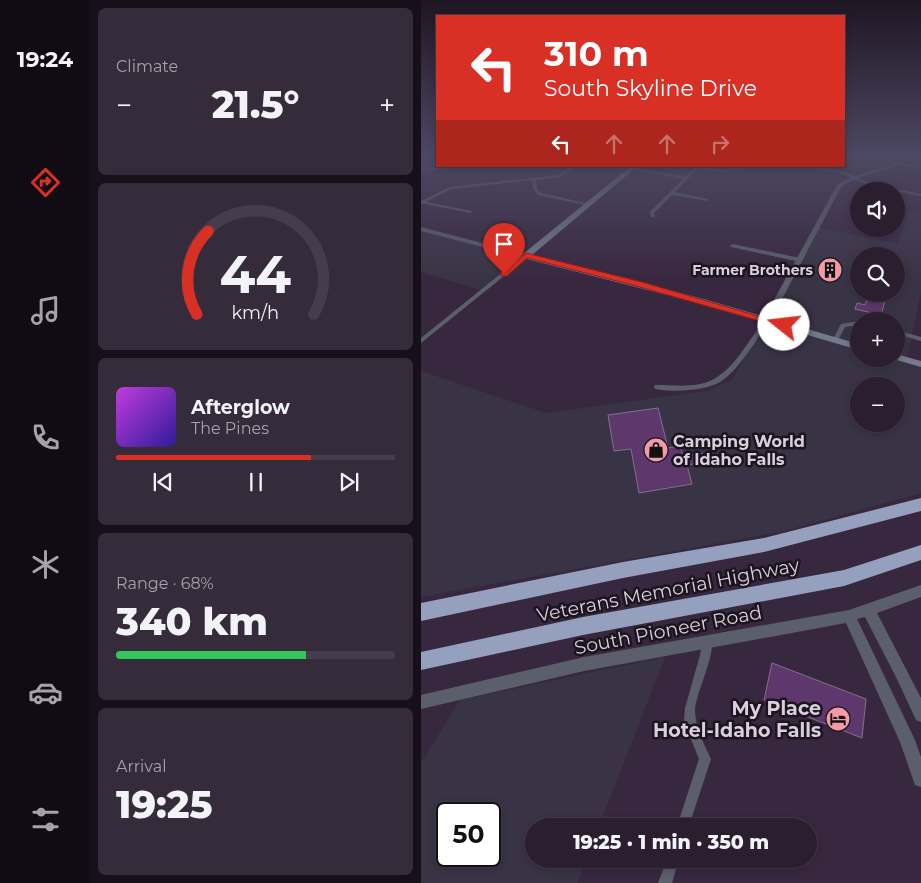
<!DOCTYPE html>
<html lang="en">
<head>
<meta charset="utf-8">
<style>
  :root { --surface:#2a1e2f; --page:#362b3b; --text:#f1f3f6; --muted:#a5a2aa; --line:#463c4b; --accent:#d93025 }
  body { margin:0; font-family:Montserrat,sans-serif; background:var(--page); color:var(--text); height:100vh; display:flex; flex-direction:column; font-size:19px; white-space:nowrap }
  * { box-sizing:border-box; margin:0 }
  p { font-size:16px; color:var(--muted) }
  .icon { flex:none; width:28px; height:28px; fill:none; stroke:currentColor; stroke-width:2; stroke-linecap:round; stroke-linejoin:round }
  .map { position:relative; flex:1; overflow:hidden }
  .drawer { display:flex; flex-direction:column; gap:8px; padding:8px; background:#17101a; width:331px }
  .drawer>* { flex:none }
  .guide { position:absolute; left:15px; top:15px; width:409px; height:152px; border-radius:0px; box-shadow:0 2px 8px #0003,0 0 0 1px var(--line); background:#d93025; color:#fff; overflow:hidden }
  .controls { position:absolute; left:429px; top:182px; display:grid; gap:10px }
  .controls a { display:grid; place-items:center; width:55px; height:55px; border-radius:50%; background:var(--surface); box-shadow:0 2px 8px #0003,0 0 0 1px var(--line); font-size:25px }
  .speed { position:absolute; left:15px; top:802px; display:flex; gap:10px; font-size:25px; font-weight:700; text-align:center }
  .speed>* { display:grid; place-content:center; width:65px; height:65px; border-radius:50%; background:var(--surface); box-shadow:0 2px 8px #0003,0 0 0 1px var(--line); line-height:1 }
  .speed .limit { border:2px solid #111; border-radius:8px; background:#fff; color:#111 }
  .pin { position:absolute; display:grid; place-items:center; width:42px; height:42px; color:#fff; margin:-51px -21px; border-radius:50% 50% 50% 0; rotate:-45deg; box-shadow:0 0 5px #0007 }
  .pin .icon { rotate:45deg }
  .me { position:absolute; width:55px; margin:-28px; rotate:286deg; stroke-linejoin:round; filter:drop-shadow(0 0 4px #0008) }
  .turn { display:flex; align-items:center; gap:18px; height:105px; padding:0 25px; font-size:22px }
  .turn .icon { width:65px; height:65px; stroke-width:2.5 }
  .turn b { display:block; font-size:35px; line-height:42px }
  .lanes { display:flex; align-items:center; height:48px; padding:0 25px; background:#0003; justify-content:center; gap:25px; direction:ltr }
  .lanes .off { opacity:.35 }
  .big { font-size:38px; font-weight:800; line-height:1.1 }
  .drawer .widget { flex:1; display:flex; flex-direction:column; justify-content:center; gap:8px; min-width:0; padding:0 18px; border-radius:8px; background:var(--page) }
  .drawer .dial { align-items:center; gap:0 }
  .dial svg { height:130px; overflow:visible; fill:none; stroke:var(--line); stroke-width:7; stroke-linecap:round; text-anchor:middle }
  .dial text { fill:var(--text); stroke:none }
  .song { display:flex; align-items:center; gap:15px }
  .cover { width:60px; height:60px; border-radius:8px; background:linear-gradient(135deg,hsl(290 70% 55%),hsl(250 70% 35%)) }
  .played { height:5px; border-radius:2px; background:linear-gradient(90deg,var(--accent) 70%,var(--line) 70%) }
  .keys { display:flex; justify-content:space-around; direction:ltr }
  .heat { display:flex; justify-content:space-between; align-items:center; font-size:28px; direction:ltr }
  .charge { height:8px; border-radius:4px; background:linear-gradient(90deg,#34c759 68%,var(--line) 0) }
  .trip { position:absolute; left:104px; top:818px; width:292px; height:50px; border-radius:25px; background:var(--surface); box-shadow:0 2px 8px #0003,0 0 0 1px var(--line); font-weight:800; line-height:50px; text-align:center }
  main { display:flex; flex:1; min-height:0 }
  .tab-bar { display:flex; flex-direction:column; width:90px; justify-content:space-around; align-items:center; background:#110c13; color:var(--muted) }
  .tab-bar .icon { width:35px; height:35px }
  .tab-bar .on { color:var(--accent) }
  .tab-bar b { font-size:22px; color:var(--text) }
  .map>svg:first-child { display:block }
  .commercial { fill:#393445; fill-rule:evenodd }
  .building { fill:#5e376c; stroke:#83718b }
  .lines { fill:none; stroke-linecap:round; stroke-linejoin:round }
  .minor { fill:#5a5f6b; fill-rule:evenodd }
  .tertiary { fill:#5a5f6b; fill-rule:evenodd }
  .secondary { fill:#727a8d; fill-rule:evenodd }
  .motorway { fill:#94a0be; fill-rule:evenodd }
  .route { fill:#d93025; stroke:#8d1f18 }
  .labels { text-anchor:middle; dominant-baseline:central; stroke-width:5; stroke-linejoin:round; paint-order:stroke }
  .far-poi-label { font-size:14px; font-weight:bold; fill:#d9cfdd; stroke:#1c141e; text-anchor:end }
  .poi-label { font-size:16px; font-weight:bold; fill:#d9cfdd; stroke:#1c141e; text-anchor:start }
  .near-street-label { font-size:19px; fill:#d9cfdd; stroke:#1c141e }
  .near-poi-label { font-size:19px; font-weight:bold; fill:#d9cfdd; stroke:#1c141e; text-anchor:end }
</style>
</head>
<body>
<main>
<nav class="tab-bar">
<b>19:24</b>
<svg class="icon on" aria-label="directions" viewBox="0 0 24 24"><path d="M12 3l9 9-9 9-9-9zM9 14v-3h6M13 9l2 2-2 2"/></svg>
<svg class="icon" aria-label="music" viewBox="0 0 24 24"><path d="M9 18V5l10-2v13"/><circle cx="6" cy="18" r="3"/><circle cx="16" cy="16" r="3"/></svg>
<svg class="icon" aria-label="phone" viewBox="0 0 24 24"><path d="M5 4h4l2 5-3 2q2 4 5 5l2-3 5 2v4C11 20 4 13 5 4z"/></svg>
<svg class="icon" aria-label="climate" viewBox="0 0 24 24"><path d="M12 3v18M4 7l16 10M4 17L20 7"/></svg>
<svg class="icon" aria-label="car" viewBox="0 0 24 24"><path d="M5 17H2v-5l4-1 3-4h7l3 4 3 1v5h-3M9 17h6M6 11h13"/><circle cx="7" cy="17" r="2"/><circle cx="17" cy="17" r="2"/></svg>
<svg class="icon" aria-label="filters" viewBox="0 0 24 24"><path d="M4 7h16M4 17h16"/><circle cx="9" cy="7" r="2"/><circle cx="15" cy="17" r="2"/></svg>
</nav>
<section class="drawer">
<div class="widget"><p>Climate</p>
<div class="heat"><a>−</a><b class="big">21.5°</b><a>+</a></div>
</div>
<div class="widget dial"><svg viewBox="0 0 100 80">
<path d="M14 69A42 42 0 1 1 86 69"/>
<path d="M14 69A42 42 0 0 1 21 18" stroke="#d93025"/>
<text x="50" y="56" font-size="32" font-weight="700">44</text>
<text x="50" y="72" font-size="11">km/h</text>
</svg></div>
<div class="widget">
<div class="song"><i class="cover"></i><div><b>Afterglow</b><p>The Pines</p></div></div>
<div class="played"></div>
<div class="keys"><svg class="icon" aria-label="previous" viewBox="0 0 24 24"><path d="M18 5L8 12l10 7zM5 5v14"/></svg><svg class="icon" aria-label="pause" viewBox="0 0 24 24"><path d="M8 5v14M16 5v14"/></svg><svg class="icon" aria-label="next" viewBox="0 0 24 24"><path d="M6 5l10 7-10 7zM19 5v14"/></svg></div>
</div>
<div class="widget"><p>Range · 68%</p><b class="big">340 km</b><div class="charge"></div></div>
<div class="widget"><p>Arrival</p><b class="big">19:25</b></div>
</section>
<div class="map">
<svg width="500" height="883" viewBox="0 0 500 883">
  <rect width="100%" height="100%" fill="#38283f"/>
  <!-- commercial -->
  <path class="commercial" d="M487 210 500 212V291L486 360 500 364V493L363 531 0 597V371L125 413 287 391 311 380 396 227 477 244ZM438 256H475V294H438ZM438 321H475V359H438ZM438 386H475V424H438Z
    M0 229 105 256 63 291 0 272Z
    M244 657 178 826H112V859H166L156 883H0V763L39 700ZM26 814H69V856H26Z"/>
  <!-- building -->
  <path class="building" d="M404 262 420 265 414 279 397 275Z
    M448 294H466L460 315 434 309 436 303 444 305Z
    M237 408 247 448 259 446 262 456 281 453 284 462 266 465 271 484 218 493 210 449 193 451 187 415Z
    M351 663 445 699 441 738 343 700Z"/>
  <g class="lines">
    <!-- minor -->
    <path class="minor" d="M439 155H448L500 167V169Z
      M23 166H34L0 172V170Z
      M151 166H156L139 177 115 180 116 189 120 193 169 204V206L117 195 112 189 111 180 30 189 5 202 51 211V212L49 213 0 203V201L29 187 137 175Z
      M275 166 302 170 325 166H337L302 172 276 169 254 192 287 199V201L251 195 233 213 234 217H230L229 212 262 179 212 169H211V167L264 177Z
      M381 166H391L423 172 451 184 500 194V196L449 186 422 174Z
      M312 244 379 258 382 260 379 262 310 247 309 246Z
      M103 255 108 256 0 343V338Z
      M346 318 349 320C336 338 315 376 295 384 286 388 277 389 268 390 257 391 245 391 234 389L233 387 234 385H236C250 385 265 387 279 384 309 379 327 341 344 319Z
      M438 321V325L424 327 416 342H412L411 341 420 324Z
      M475 330 500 337V341L475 334Z
      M286 636 290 637C296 653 275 692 274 710 274 727 283 744 290 759L268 826H256L278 759 263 722 264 708 279 655 282 637Z
      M246 859H258L251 883H237Z"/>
    <!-- tertiary -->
    <path class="tertiary" d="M491 155H497C475 173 444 170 420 187L350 320 346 322H343L342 320 416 185C439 169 468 171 491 155Z
      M0 227 107 255 108 256 105 258 0 231Z
      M500 585V597L456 613 500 698V722L495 720 475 677 444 617 436 619 494 740 500 757V787L494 785 479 742 425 623 163 671 0 709V695L163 657 428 610Z"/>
    <!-- secondary -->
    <path class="secondary" d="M210 166H217L111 255 279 298 438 344V350L273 302 102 258V254Z
      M475 354 500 361V367L472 359H475Z"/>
    <!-- motorway -->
    <path class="motorway" d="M500 498V511L343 552 202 578 0 621V603L202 562 343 538Z
      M500 545V560L423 586 162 635 0 670V652L162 617 423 570Z"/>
  </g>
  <!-- sky -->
  <linearGradient id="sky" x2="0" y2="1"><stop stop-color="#1f1623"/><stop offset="0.56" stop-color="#4d4863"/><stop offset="1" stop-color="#4d4863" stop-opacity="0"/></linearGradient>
  <rect width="500" height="279" fill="url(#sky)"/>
  <!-- route -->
  <path class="route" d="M105 253 221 282 368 325 360 327 215 286 106 258 86 276H80V272Z"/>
  <!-- icons -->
  <defs>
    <symbol id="building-disc" viewBox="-11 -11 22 22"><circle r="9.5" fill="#f39aa8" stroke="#1c141e"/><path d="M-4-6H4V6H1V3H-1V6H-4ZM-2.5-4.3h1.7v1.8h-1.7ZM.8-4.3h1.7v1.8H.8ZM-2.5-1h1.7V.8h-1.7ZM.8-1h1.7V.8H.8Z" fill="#111"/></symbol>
    <symbol id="shop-disc" viewBox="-11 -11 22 22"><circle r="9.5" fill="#f39aa8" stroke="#1c141e"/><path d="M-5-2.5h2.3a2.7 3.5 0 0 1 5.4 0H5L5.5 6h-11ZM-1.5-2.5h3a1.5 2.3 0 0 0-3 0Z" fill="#111"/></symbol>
    <symbol id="hotel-disc" viewBox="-11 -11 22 22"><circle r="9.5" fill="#f39aa8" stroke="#1c141e"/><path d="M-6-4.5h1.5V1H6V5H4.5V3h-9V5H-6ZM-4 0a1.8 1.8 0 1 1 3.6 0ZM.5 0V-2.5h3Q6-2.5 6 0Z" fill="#111"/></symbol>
  </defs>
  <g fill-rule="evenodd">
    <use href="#building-disc" x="395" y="256" width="28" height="28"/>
    <use href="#shop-disc" x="221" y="436" width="28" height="28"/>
    <use href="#hotel-disc" x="403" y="705" width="28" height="28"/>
  </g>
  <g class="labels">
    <!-- far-poi labels -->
    <g class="far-poi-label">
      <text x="392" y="270">Farmer Brothers</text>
    </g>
    <!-- poi labels -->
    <g class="poi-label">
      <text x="252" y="441">Camping World<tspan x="252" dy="18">of Idaho Falls</tspan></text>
    </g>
    <!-- near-street labels -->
    <g class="near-street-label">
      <text transform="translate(247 590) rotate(-11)">Veterans Memorial Highway</text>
      <text transform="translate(247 630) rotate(-11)">South Pioneer Road</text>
    </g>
    <!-- near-poi labels -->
    <g class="near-poi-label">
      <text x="400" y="708">My Place<tspan x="400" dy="22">Hotel-Idaho Falls</tspan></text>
    </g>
  </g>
</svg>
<div class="controls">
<a><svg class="icon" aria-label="sound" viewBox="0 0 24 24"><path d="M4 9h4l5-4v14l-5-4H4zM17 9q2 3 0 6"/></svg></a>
<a><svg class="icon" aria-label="search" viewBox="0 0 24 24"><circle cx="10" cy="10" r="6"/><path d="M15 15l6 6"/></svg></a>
<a>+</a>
<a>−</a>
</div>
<div class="speed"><div class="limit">50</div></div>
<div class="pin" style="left:83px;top:274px;background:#d93025"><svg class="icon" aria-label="arrive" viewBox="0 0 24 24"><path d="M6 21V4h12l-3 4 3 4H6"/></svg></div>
<svg class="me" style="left:363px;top:325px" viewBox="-20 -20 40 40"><circle r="19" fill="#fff"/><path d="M0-13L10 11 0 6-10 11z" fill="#d93025"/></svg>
<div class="trip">19:25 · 1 min · 350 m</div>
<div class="guide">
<div class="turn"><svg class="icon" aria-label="left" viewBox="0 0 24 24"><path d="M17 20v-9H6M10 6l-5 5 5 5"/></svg><div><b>310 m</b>South Skyline Drive</div></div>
<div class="lanes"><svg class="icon" aria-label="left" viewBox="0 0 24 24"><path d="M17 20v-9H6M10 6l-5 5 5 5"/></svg><svg class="icon off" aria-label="ahead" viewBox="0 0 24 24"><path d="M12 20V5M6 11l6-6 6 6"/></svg><svg class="icon off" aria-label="ahead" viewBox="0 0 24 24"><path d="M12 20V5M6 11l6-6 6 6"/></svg><svg class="icon off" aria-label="right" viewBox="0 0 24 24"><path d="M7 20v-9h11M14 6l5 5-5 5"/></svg></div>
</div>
</div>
</main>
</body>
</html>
